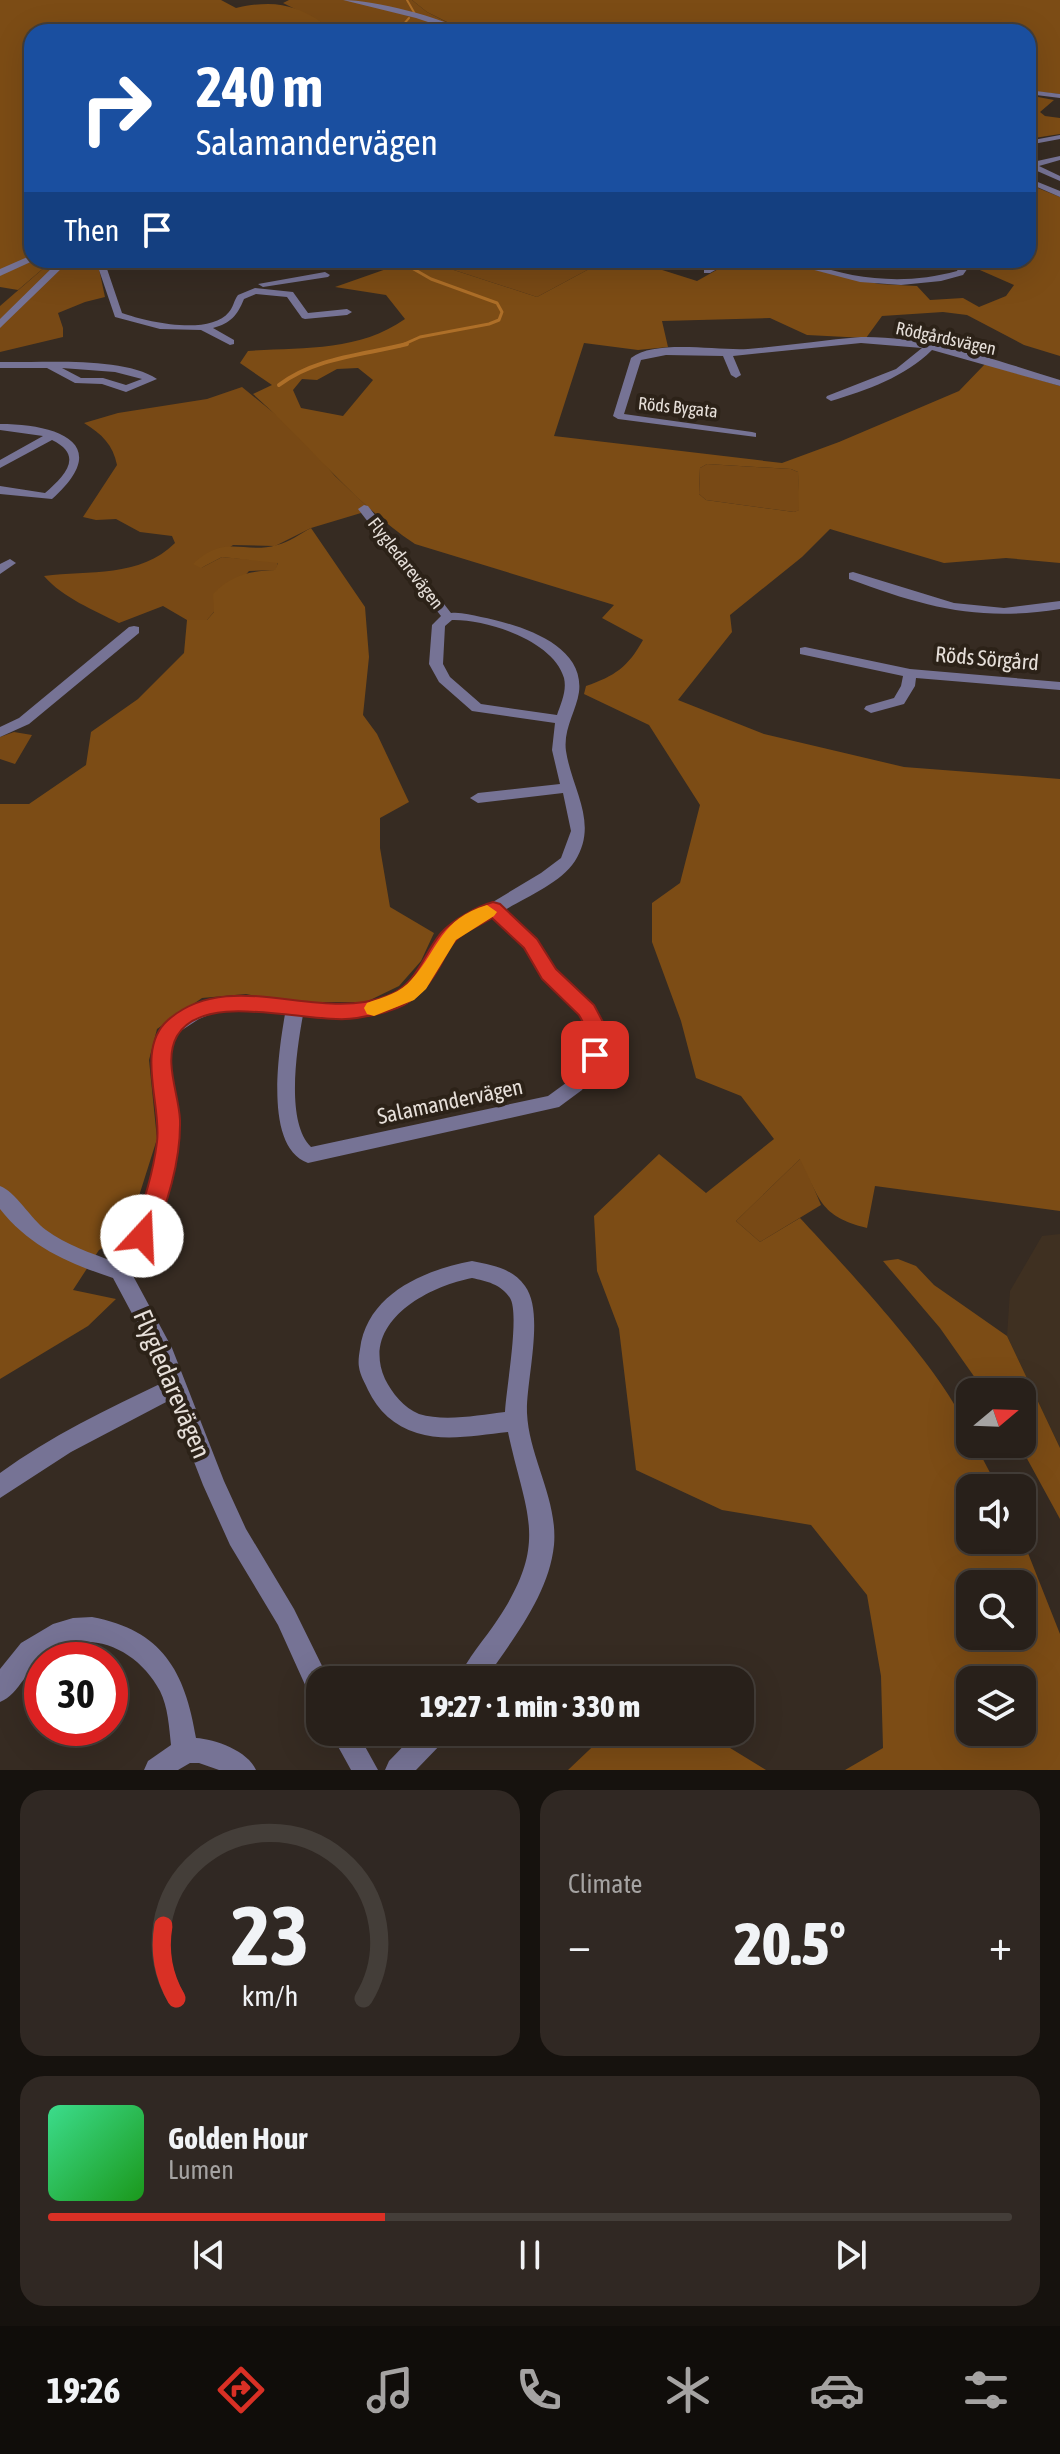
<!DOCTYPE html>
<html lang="en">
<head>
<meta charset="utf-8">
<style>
  :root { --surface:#28201a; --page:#302823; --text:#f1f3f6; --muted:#a5a3a2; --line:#443e39; --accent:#d93025 }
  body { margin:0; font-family:"Asap Condensed",sans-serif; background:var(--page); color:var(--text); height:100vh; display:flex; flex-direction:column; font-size:30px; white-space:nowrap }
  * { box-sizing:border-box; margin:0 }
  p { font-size:26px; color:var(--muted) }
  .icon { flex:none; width:44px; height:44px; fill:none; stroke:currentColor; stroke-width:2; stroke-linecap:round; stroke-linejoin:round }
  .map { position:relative; height:1770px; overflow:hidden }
  .sheet { display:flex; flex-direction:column; gap:20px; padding:20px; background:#16120e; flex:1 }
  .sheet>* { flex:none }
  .guide { position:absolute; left:24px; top:24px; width:1012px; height:244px; border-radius:24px; box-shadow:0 8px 32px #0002,0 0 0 2px var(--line); background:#1a4fa0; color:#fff; overflow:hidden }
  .needle { width:52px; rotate:71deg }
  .fabs { position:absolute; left:956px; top:1378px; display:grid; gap:16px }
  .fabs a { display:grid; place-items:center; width:80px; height:80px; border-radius:16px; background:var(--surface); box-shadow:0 8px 32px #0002,0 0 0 2px var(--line); font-size:40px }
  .speed { position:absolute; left:24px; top:1642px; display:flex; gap:16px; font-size:40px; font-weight:700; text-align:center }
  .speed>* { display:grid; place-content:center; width:104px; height:104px; border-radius:50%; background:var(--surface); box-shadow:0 8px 32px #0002,0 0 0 2px var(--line); line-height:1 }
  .speed .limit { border:12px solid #d22; background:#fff; color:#111 }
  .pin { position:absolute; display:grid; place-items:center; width:68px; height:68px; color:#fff; margin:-34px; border-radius:16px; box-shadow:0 4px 12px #0006 }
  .me { position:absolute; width:88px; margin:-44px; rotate:20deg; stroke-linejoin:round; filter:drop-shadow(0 0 6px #0008) }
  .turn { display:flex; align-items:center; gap:28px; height:168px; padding:0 40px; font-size:36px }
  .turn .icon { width:104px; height:104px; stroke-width:2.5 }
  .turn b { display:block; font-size:56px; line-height:68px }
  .then { display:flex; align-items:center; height:76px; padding:0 40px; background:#0003; gap:16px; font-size:30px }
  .big { font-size:60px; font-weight:800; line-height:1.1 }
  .sheet .widget { flex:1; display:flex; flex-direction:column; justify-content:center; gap:12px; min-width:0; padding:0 28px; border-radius:24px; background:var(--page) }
  .sheet .dial { align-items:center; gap:0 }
  .dial svg { height:208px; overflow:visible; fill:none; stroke:var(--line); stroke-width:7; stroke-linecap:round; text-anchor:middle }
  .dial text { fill:var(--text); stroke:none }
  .song { display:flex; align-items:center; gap:24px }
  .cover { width:96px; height:96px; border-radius:12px; background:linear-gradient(135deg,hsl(150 70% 55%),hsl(120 70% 35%)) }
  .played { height:8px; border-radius:4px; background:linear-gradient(90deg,var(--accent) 35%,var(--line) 35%) }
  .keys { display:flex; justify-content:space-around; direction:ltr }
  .heat { display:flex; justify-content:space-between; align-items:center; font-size:44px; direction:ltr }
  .sheet .tiles { flex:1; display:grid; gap:20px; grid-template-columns:1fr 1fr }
  .widget:last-child { grid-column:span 2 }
  .trip { position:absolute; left:306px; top:1666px; width:448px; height:80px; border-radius:24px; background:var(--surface); box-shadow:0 8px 32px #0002,0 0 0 2px var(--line); font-weight:800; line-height:80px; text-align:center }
  .menu { display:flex; height:128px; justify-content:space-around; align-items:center; background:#100d0a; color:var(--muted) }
  .menu .icon { width:56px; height:56px }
  .menu .current { color:var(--accent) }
  .menu b { font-size:36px; color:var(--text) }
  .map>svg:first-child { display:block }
  .built { fill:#3f3021 }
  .green { fill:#784915 }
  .forest { fill:#7c4c15; fill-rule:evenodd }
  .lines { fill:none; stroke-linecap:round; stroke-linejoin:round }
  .stream-far2 { stroke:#ae6f28; stroke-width:2 }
  .stream-far1 { stroke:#ae6f28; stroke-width:3 }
  .stream { stroke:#ae6f28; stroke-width:4 }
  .minor { fill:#767395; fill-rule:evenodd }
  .route { fill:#d93025; stroke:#8d1f18; stroke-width:2 }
  .slow { fill:#f59e0b }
  .labels { text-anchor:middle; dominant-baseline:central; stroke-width:8; stroke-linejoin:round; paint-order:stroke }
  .far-street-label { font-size:18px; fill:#e6dfd9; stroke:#2c2218 }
  .street-label { font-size:22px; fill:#e6dfd9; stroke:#2c2218 }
  .near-street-label { font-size:26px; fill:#e6dfd9; stroke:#2c2218 }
</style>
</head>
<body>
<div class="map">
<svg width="1060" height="1770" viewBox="0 0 1060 1770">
  <rect width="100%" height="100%" fill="#362b22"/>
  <!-- built -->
  <path class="built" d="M1060 1234V1448L1007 1336 1010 1291 1042 1236Z"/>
  <!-- green -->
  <path class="green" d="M289 0H412L427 12 458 28 446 32H328L325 24 283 3Z
    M53 260 103 261 99 269 105 297 85 302 58 313 63 328V337L0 352V306Z
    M423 260H631L604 261 537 297Z
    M242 387 296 431 335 476 371 510 311 528 275 546 233 545 201 568 222 557 278 562 276 570 249 571 207 620H187L163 606 119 623C94 610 63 598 44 576 89 570 140 578 175 543L172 536 140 532 116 519 96 520 83 517 117 465C113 445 102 434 84 423L118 413 207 399Z
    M707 464 791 469 798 472 800 510 794 512 706 500 699 494 700 468Z
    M14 732 32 735 15 764 0 759V737Z
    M801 1158 821 1205 760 1242 736 1221Z"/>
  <!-- forest -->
  <path class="forest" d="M0 0H221L236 8C273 0 293 3 325 24L328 32H32V260H53L18 290 0 287Z
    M412 0H1060V94L1030 91 1028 88V32H446L457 27 427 12Z
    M1038 97 1054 100 1040 112 1045 116 1060 118V134L1028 139V102Z
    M1028 184 1060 197V356L1024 345 967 315 943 312 882 316 866 338 807 335 770 318 662 321 668 347 638 350 584 343 554 436 782 463 839 442 959 391 985 364 1060 386V563L1006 558 944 563 830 529 802 557 730 615 732 632 678 700 764 734 904 767 1060 779V1211L875 1186 867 1228C819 1216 820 1199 800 1159L736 1221 760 1242 800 1218C836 1257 970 1398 970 1444H975L998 1488H970V1540H1022V1538L1060 1634V1770H845L883 1748 881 1676 867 1595 811 1525 722 1510 636 1470 619 1329 597 1271 594 1216 659 1154 706 1193 774 1139 741 1096 696 1078 681 1021 652 942V903L680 883 700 805 649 725 584 694 586 686C615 676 628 667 643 640L602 618 614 605 415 544C353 503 308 442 253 394L272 385 240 363 248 351C303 347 358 352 405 319L386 295 335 287 392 267 377 260H423L537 297 604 261 674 260 659 269 697 281 729 263 806 268 879 284 917 286 930 300 963 298 979 307 1006 296 1014 285 973 267H1007L1009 260H1028ZM358 368 373 380 343 416 301 408 293 390 302 379 317 380 337 369ZM707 464 791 469 798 472 799 510 794 512 706 500 699 494 700 468ZM970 1584H1022V1636H970ZM970 1680H1022V1732H970Z
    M311 528 365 607 369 657 363 715 377 734 409 802 380 818V848L390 907 434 933 421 961 399 986 366 1002H288L246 994 202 998 157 1029 149 1060 157 1139 126 1237 99 1250 73 1290 116 1299 88 1326 0 1379V804H29L86 765 91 732 138 699 184 653 187 620H207L214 612 213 594C231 575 250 571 275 570L278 563 222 557 201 568 193 564C226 533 243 555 277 545 289 542 300 534 311 528Z
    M898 1259 916 1266 934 1285 1007 1336 1060 1448V1519L1019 1444H1022V1392H985L940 1328 883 1261Z
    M608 1732H704L766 1770H568Z"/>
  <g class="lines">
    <!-- stream-far2 -->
    <path class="stream-far2" d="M407 0 415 14
      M397 32 409 18"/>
    <!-- stream-far1 -->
    <path class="stream-far1" d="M398 260 431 279 497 303 502 312 499 320 489 324 420 337 400 346"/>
    <!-- stream -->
    <path class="stream" d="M279 385C316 357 364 355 407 344"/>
    <!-- minor -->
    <path class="minor" d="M343 0C375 0 440 17 468 32H458L416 18Z
      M1028 90 1060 94V98L1028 94Z
      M1060 135V139L1028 145V141Z
      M1060 156V160L1039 166 1060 176V181L1028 167V163Z
      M1028 178 1060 191V197L1028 183Z
      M32 255V260H35L0 276V269Z
      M60 260 106 266 122 313C147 322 210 336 229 312 233 308 234 300 238 295L255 288 293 292 308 313 347 309 352 312 347 315 305 319 302 318 287 297 256 294 244 299C237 316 231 323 213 328L234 340V344L230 345 201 330 160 329 115 317 99 270 64 266 0 328V319Z
      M719 260 788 264 799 260H812L808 263C857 280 906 285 957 271L960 265 955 260H965L970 265 963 275 941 281 901 285 860 282 799 266 789 270 726 264 710 273H704V269Z
      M325 272 330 275 328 277 263 287 258 284Z
      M861 337C930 336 995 360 1060 380V386L932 350C905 377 867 390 831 401L826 398 827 396 896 369 922 348 861 343 733 356 741 375 736 378 731 375 723 356 666 355 641 360 624 414 752 432 756 433V437L618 419 613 416 631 358C656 339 716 351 748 349 786 346 823 340 861 337Z
      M0 362C42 363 123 356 157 379L126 392 102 384 75 383 47 368H0ZM62 368 115 372 142 379 126 385 103 378H81Z
      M0 424C56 424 115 443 52 499L0 494V486L45 493C64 476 85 456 52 440L0 468V460L43 436 0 430Z
      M364 505 368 506 451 613C461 612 471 615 481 617 516 624 585 643 579 692 576 712 563 729 566 751 572 790 599 823 575 861 561 883 526 897 505 910L537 939 555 970 585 996 603 1024 604 1055 582 1090 559 1107 308 1163C263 1147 279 1050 285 1014L221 1010 199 1019 176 1034C174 1044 170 1055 170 1065 171 1083 178 1102 178 1120 179 1174 158 1227 131 1272L172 1348 224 1481 246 1529 294 1609 329 1680H320V1701L311 1698 278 1625 230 1545 203 1485 170 1400 71 1452 0 1498V1473C51 1436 107 1409 164 1382L152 1351 113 1278C68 1263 30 1247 0 1209V1186C15 1191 31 1219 46 1230 66 1245 91 1253 115 1262 140 1222 163 1164 159 1117 157 1085 147 1056 162 1026L187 1009 220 998 353 1006 386 998 401 991 414 980 443 932 541 873 561 858 571 831 563 793 478 803 470 798 478 793 560 784 552 750 555 723 472 711 439 682 429 664 432 625 441 616 358 509ZM452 620C487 619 554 641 564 678 567 691 561 703 557 715L481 704 450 677 443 664 445 626ZM493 917 525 947 543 978 573 1004 585 1024 586 1054 570 1080 548 1096 311 1147C285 1122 297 1048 303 1015 342 1018 398 1022 426 988 438 974 442 952 455 940 465 931 481 924 493 917Z
      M10 559 16 563 0 574V564Z
      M853 572 954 603 1004 608 1060 601V609C978 622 925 607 849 579V573Z
      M134 626 139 627V633L29 724 0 737V727L19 718 129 627Z
      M805 647 910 669 1060 682V690L916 678 915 686 904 704 871 713 864 709 866 706 894 698 901 686 903 676 800 654V648Z
      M472 1261C492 1265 512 1268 525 1286 545 1313 526 1380 527 1413 529 1458 558 1499 554 1545 549 1595 512 1640 485 1680H458C467 1658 485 1639 498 1619 550 1541 525 1513 508 1432 478 1435 445 1442 417 1433 394 1426 378 1411 368 1390 365 1383 360 1375 359 1367 358 1362 359 1355 360 1349 367 1294 424 1270 472 1261ZM472 1278C486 1281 501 1284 510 1298 520 1314 506 1389 505 1412 479 1415 445 1422 419 1414 404 1408 392 1393 385 1379 360 1323 426 1287 472 1278Z
      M92 1617C162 1630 185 1671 196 1738 215 1739 248 1751 256 1770H219L199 1763H190L178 1770H144L148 1761 171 1745C169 1727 168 1707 160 1691 138 1649 88 1626 46 1654 27 1667 20 1694 0 1702V1669L21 1643 53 1624 73 1618Z
      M330 1732H357L378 1770H351Z
      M417 1732H448L444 1741 416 1770H385L389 1761Z"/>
  </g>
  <!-- route -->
  <path class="route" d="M493 902 500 904 537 939 556 969 594 1005 604 1024 605 1055 602 1061H588L585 1055 584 1024 579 1015 542 979 524 948 492 918C481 925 465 931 456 940 448 948 443 962 437 971 417 1005 394 1012 357 1018 313 1026 205 988 177 1036 163 1061 179 1094 180 1120 181 1160 167 1207 150 1243L142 1246 134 1243 131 1236C143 1206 153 1174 157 1142 162 1105 135 1049 168 1020 230 966 318 1023 387 996 417 985 422 956 441 933 451 921 478 906 493 902Z"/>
  <!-- slow -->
  <path class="slow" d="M487 905 497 912 494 916 456 940 426 989 414 1000 374 1016 367 1014 364 1008 367 1003C383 997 401 993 412 979 439 949 440 919 487 905Z"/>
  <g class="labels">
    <!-- far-street labels -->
    <g class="far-street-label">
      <text transform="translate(946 338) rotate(12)">Rödgårdsvägen</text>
      <text transform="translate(678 407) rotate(6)">Röds Bygata</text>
      <text transform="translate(406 563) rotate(52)">Flygledarevägen</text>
    </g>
    <!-- street labels -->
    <g class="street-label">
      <text transform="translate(987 658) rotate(5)">Röds Sörgård</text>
      <text transform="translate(450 1101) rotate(-12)">Salamandervägen</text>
    </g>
    <!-- near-street labels -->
    <g class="near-street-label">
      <text transform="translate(172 1384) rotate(67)">Flygledarevägen</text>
    </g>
  </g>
</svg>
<div class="fabs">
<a><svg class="needle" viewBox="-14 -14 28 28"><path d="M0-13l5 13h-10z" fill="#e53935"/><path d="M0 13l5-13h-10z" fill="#a5a3a2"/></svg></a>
<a><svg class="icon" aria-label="sound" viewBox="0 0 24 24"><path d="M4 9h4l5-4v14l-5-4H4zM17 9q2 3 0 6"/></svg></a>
<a><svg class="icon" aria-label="search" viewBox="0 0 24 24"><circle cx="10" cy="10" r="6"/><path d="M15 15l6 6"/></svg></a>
<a><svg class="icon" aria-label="layers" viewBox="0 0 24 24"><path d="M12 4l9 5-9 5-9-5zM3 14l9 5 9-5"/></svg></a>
</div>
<div class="speed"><div class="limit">30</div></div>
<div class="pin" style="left:595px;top:1055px;background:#d93025"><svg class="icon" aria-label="arrive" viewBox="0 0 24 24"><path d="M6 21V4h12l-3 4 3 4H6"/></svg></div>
<svg class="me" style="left:142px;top:1236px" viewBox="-20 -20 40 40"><circle r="19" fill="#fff"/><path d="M0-13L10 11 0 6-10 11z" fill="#d93025"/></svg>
<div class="trip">19:27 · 1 min · 330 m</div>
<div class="guide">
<div class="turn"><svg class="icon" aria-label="right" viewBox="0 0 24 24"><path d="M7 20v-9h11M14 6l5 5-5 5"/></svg><div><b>240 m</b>Salamandervägen</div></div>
<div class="then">Then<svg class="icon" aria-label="arrive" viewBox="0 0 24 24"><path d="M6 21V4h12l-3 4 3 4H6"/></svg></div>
</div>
</div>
<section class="sheet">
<div class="tiles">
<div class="widget dial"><svg viewBox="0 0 100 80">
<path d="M14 69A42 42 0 1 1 86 69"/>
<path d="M14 69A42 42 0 0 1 9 41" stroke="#d93025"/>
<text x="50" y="56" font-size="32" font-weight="700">23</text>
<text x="50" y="72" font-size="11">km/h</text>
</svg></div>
<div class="widget"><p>Climate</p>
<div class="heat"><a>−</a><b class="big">20.5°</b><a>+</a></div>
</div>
<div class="widget">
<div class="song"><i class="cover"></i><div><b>Golden Hour</b><p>Lumen</p></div></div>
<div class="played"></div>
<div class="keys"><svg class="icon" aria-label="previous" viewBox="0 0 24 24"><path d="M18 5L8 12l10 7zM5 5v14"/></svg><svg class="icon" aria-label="pause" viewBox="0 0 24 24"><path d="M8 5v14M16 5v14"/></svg><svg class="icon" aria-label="next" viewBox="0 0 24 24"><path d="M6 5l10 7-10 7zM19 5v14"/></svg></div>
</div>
</div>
</section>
<nav class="menu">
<b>19:26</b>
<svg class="icon current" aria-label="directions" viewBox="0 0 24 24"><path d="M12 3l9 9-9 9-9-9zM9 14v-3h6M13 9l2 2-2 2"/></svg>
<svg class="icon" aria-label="music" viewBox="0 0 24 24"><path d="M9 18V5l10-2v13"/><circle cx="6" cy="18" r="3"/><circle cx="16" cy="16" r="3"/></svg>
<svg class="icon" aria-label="phone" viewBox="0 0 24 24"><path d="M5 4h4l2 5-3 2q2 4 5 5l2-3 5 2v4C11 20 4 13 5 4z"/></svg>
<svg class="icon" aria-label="climate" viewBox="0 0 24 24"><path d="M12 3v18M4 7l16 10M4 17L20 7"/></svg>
<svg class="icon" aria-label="car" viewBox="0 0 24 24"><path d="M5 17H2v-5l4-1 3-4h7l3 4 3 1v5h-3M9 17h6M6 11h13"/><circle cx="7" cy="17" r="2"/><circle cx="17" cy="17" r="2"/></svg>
<svg class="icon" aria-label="filters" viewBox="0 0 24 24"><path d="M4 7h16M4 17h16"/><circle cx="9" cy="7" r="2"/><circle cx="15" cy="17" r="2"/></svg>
</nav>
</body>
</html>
